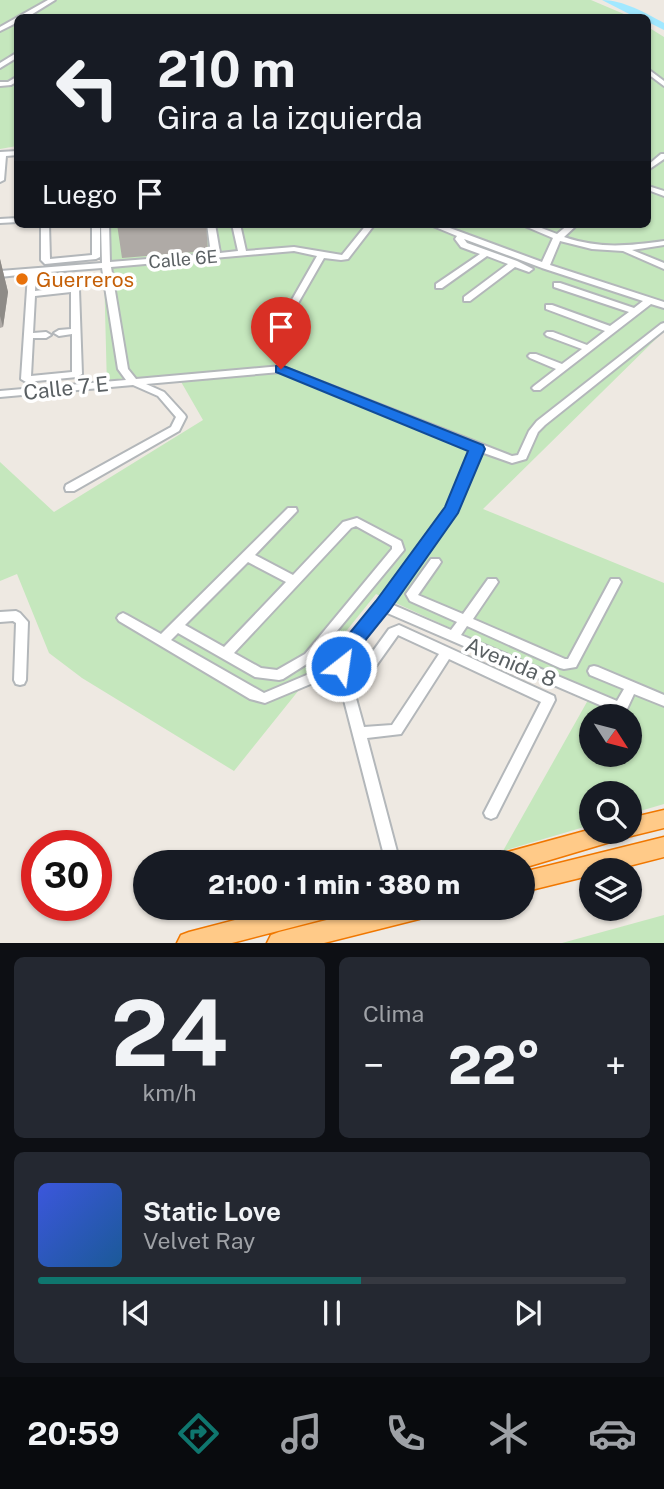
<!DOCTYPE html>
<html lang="es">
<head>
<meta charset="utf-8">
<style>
  :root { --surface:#171b24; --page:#242831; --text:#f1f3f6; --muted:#9ea1a6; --line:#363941; --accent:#0f766e }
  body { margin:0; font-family:"Public Sans",sans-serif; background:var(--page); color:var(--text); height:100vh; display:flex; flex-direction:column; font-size:26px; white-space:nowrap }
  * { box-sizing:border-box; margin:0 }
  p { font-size:23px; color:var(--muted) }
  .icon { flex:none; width:38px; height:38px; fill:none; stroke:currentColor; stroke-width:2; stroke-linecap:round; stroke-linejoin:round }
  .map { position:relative; height:943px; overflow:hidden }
  .drawer { display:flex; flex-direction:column; gap:14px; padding:14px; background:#0d0f14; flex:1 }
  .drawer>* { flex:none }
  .banner { position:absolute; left:14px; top:14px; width:637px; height:214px; border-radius:10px; box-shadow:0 2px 5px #0004; background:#171b24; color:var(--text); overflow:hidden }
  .needle { width:46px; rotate:126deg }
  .controls { position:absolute; left:579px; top:704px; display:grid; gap:14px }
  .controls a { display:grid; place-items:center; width:63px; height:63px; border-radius:50%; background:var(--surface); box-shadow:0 2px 5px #0004; font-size:35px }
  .speed { position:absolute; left:21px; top:830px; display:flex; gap:14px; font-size:35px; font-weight:700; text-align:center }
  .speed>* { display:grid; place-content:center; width:91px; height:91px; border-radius:50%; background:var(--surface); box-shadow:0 2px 5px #0004; line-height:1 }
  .speed .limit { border:10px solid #d22; background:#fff; color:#111 }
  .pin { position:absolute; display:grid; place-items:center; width:60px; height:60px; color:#fff; margin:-72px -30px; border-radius:50% 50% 50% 0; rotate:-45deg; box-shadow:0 0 7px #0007 }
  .pin .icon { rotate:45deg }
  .me { position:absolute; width:77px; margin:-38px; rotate:30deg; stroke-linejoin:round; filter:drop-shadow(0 0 5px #0008) }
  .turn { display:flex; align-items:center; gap:24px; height:147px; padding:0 28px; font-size:32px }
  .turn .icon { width:91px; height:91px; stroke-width:2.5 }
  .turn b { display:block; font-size:49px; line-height:60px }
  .then { display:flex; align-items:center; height:66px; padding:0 28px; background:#0003; gap:14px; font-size:26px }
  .big { font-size:52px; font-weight:800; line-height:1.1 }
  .drawer .card { flex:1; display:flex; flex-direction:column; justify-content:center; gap:10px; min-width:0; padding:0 24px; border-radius:10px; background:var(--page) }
  .drawer .dial { align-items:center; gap:0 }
  .dial b { font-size:91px; line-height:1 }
  .song { display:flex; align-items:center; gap:21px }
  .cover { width:84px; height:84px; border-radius:10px; background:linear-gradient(135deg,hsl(230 70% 55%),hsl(210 70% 35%)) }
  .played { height:7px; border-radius:4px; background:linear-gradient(90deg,var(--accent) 55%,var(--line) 55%) }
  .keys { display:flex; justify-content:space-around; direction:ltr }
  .heat { display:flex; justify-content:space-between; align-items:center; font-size:38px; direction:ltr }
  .drawer .tiles { flex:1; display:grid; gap:14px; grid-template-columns:1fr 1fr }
  .card:last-child { grid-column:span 2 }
  .trip { position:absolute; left:133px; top:850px; width:402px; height:70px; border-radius:35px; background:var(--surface); box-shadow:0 2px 5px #0004; font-weight:800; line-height:70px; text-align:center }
  .dock { display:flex; height:112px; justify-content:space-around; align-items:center; background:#090b0e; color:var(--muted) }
  .dock .icon { width:49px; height:49px }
  .dock .selected { color:var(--accent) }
  .dock b { font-size:32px; color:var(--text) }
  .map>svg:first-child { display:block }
  .green { fill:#c5e7bd; fill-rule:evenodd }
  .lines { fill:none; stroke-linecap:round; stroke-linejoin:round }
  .river { fill:#a1e8ff; fill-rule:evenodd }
  .minor-casing { stroke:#b3b7ba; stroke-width:4 }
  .highway-casing { stroke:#f07700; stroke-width:3 }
  .minor { fill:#fff; fill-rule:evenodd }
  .highway { fill:#ffca88; fill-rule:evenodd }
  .wall { fill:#afaaa6 }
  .shaded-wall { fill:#8e8b87 }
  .route { fill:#1a73e8; stroke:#114b97; stroke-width:2 }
  .food-dot { fill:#e8710a; stroke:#fff; stroke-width:2.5 }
  .labels { text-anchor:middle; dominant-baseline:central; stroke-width:7; stroke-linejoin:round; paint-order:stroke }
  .far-street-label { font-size:18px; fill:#5a6063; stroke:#fff }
  .food-label { font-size:21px; fill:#c56008; stroke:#fff; text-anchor:start }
  .street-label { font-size:21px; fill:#5a6063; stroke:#fff }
</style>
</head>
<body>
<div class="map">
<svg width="664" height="943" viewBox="0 0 664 943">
  <rect width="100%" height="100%" fill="#eee9e2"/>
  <!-- green -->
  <path class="green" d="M0 0H591L631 17 18 18 17 146 0 149Z
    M648 27 664 37V331L483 509 664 583V804L630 814V793H592L591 825 503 851 592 693 376 594 234 771 82 678 49 653 17 574 0 581V462L54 512 203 420 180 380 107 387 104 271 106 224H648ZM592 716H630V754H592Z
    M664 915V943H562Z"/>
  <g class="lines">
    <!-- river -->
    <path class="river" d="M602 0C623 0 646 13 664 23V30L648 22V18H637Z"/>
    <defs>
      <path id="minor" d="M48 0H55L26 18H18V22L0 31V27Z
        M18 52V57L0 68V63Z
        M648 69 664 81V86L648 74Z
        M18 76V81L11 85 0 86V82H8Z
        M18 151V155L6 156 4 180 0 182V152Z
        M661 154H664V159L648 170V165Z
        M648 186 664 191V196L648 190Z
        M18 218V222L0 223V219Z
        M41 224H49L50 259 92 255V224H100V257L96 259 45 264 41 260Z
        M101 224H109L110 262 211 254 207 224H215L220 253 238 251 232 224H240L246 251 294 247 342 255 367 224H375L348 259 341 260 324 258 297 305 293 308 289 305 317 256 294 251 111 267 128 369 136 379 281 366 512 456 518 455 529 431 537 421 661 324 664 323V330L545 425 538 432 526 459 512 463 481 452 458 509 391 604 451 630 457 622 410 601 406 594 431 559H439L441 562 439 565 418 595 463 614 488 579H496L498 582 496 585 473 619 565 659H568L611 579H619L621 582 576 667 564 669 560 668 467 626 461 635 617 701 624 689 590 675 588 671 590 667 594 666 598 667 664 695V706L634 694 627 709 616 712 385 612 347 657V666L364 727 392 725 439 654 398 635 371 673 367 674 363 673 361 669 363 665 389 629 399 625 554 696 555 700 496 817 491 819 486 817 484 813 541 702 449 659 401 734 367 738 400 863H386L337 673 265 703 250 699 119 621 117 618 119 615 123 613 127 615 161 634 288 508H296L297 511 255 555 293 575 343 522 357 518 401 541 404 550 313 660 283 679 279 680 255 677 178 633 171 640 264 693 335 663 337 653 379 603 448 508 472 448 280 372 146 384 164 392 185 415 186 417 179 431 74 491H66L65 488 66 485 171 427 176 417 158 396 133 385 0 397V391L126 380 118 369 102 268 36 273 35 291 75 286 79 289 82 374 77 377 26 382 21 379 28 274 0 277V271L102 263ZM71 292V329L59 330 54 333 59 336 72 334V372L31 376 33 338H46L51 335 46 332 33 333 35 296ZM356 526 392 546V549L305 654 277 670 261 668 234 653 351 528ZM248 562 286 582 224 647 185 625Z
        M428 224H439L542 262 553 238 520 224H531L557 234 569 224H578L564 237C600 249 627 246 664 241V245L632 250 664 263V269L623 251 592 249 560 241 550 265 664 302V308L651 304 540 390H534L532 388 534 386 556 369 530 358 528 356 530 354H536L562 364 582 349 547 336 545 334 547 332H553L587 345 605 331 546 309V305H552L610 326 629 312 554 287V283H560L634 308 643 301 542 268 464 239 467 243 517 261 533 269 529 272 515 267 470 301H464V297L508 264 487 256 442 288H436V284L480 254 461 247 455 239 457 236Z
        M16 611 20 613 28 622 26 680 24 684 20 685 16 684 14 680 16 623 13 621 0 622V612Z"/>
      <path id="highway" d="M664 810V828L627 837 523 868V863H493L496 856 504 853 592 829V831H630V818Z
        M664 837V857L613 870H592V875L523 892V872Z
        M281 908H335L332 916 324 919 232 943H177L181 935 189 932Z
        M374 908H430L427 916 419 919 324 943H267L271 935 279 932Z"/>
    </defs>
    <!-- minor casing -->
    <use href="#minor" class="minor-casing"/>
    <!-- highway casing -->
    <use href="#highway" class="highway-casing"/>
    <!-- minor -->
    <use href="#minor" class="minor"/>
    <!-- highway -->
    <use href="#highway" class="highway"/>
  </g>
  <!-- wall -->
  <path class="wall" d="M117 224H206L208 251 122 258Z
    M0 259 8 292 3 327 0 328Z"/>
  <!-- shaded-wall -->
  <path class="shaded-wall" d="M0 259 8 292 3 327 0 316Z"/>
  <!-- route -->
  <path class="route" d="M281 365 483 445 485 449 458 513 389 611 351 658 347 671 341 674 334 671 331 666 335 651 376 601 445 507 468 451 276 372V366Z"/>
  <!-- markers -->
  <circle class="food-dot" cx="22" cy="279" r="7"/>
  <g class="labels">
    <!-- far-street labels -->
    <g class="far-street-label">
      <text transform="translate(183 259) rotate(-5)">Calle 6E</text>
    </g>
    <!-- food labels -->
    <g class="food-label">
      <text x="36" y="279">Guerreros</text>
    </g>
    <!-- street labels -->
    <g class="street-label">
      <text transform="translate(66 388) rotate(-6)">Calle 7 E</text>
      <text transform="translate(511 662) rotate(23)">Avenida 8</text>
    </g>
  </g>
</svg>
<div class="controls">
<a><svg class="needle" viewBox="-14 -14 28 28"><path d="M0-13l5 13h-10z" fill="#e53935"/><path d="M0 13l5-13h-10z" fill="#9ea1a6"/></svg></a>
<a><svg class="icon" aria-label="search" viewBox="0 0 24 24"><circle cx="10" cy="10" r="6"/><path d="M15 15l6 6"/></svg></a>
<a><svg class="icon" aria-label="layers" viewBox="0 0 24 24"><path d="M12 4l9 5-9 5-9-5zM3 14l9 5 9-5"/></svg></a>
</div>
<div class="speed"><div class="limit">30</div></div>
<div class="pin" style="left:281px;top:369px;background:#d93025"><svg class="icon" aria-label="arrive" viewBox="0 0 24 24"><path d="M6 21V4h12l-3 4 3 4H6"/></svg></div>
<svg class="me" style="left:341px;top:666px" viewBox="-20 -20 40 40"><circle r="17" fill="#1a73e8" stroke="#fff" stroke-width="3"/><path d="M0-11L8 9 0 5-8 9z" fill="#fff"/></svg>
<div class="trip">21:00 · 1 min · 380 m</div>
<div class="banner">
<div class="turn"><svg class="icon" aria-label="left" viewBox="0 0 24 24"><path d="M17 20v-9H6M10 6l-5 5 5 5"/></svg><div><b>210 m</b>Gira a la izquierda</div></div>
<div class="then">Luego<svg class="icon" aria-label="arrive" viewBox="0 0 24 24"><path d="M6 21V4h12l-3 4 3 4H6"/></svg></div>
</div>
</div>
<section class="drawer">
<div class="tiles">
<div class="card dial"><b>24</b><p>km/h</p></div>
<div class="card"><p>Clima</p>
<div class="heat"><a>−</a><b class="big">22°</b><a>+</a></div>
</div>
<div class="card">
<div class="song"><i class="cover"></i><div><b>Static Love</b><p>Velvet Ray</p></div></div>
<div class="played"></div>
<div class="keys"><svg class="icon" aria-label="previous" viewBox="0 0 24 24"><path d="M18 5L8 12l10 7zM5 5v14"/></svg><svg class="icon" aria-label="pause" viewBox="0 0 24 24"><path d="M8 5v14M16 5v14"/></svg><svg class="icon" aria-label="next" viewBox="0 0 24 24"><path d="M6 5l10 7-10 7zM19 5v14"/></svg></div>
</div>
</div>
</section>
<nav class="dock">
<b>20:59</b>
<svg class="icon selected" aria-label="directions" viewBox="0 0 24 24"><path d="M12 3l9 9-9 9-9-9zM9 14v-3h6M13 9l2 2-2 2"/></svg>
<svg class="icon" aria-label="music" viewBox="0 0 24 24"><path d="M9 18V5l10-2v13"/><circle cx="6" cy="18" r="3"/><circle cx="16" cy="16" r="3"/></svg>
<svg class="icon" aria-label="phone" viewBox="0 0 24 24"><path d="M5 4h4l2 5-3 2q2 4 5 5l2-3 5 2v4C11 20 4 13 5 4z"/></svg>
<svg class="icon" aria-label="climate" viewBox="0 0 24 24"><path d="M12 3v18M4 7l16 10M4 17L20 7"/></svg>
<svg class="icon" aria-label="car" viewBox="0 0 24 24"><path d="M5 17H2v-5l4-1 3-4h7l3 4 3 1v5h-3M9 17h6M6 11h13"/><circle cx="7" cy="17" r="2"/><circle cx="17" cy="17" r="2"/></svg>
</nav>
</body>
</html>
